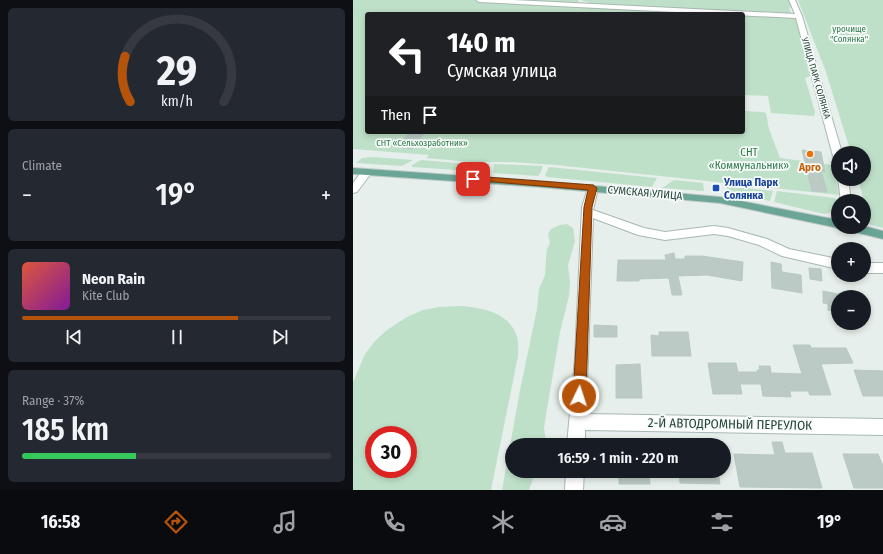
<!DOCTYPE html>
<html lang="en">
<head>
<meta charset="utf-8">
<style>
  :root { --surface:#171b24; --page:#242831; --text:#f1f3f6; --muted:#9ea1a6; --line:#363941; --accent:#b45309 }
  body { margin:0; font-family:"Fira Sans Condensed",sans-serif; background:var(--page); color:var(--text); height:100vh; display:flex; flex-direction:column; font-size:15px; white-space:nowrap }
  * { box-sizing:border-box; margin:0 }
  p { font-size:13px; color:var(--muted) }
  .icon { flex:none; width:22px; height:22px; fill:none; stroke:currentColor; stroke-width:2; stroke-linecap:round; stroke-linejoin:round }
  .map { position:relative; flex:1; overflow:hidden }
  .side { display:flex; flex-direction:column; gap:8px; padding:8px; background:#0d0f14; width:353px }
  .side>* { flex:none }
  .hud { position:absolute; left:12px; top:12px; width:380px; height:122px; border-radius:4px; box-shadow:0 2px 6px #0003; background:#202124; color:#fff; overflow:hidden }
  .controls { position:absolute; left:478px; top:146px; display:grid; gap:8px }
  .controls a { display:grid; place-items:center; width:40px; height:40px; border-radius:50%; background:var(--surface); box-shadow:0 2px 6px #0003; font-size:20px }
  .speed { position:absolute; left:12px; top:426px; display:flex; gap:8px; font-size:20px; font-weight:700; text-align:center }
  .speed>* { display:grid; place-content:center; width:52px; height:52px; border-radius:50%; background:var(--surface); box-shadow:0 2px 6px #0003; line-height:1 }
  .speed .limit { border:6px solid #d22; background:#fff; color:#111 }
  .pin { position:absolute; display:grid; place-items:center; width:34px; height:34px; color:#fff; margin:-17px; border-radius:8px; box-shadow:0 2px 6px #0006 }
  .me { position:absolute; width:44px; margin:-22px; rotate:4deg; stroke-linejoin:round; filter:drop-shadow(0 0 3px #0008) }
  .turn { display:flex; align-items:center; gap:14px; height:84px; padding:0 16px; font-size:18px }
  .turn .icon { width:52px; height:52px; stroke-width:2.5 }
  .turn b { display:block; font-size:28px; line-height:34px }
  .then { display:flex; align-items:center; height:38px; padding:0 16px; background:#0003; gap:8px; font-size:15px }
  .big { font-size:30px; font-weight:600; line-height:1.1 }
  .side .widget { flex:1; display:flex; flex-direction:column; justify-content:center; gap:6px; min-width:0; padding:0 14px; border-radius:6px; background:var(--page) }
  .side .dial { align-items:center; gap:0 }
  .dial svg { height:104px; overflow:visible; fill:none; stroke:var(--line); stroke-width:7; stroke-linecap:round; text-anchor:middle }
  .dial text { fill:var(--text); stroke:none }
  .song { display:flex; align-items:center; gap:12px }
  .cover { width:48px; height:48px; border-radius:6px; background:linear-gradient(135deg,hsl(10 70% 55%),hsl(290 70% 35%)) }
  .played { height:4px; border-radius:2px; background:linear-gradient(90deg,var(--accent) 70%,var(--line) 70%) }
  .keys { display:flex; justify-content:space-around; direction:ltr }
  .heat { display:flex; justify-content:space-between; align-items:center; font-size:22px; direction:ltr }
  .charge { height:6px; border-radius:3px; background:linear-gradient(90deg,#34c759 37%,var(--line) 0) }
  .trip { position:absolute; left:152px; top:438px; width:226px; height:40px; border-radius:20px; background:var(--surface); box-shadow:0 2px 6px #0003; font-weight:600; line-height:40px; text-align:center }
  .dock { display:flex; height:64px; justify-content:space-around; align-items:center; background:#090b0e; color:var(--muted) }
  .dock .icon { width:28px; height:28px }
  .dock .current { color:var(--accent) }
  .dock b { font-size:18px; color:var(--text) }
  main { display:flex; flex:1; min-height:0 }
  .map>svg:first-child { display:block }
  .green { fill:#bfe0c8; fill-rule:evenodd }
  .building { fill:#bbcac4; stroke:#b8c9c2 }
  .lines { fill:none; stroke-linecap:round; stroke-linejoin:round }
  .minor-casing { stroke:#a8b8b2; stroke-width:2 }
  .secondary-casing { stroke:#a4bbb3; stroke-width:2 }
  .primary-casing { stroke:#c2cac8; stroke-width:2 }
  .minor { fill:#fff; fill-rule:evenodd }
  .secondary { fill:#fff; fill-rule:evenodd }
  .primary { fill:#6aa596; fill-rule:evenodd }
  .route { fill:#b45309; stroke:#753606 }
  .food-dot { fill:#e8710a; stroke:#f7fbf9; stroke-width:1.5 }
  .transit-dot { fill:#1a4fb4; stroke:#f7fbf9; stroke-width:1.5 }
  .labels { text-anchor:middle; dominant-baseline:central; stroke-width:3.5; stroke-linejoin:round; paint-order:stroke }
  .far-park-label { font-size:9px; fill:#2d7a4b; stroke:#f7fbf9 }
  .far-street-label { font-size:9px; fill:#24423a; stroke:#f7fbf9 }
  .park-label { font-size:11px; fill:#2d7a4b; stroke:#f7fbf9 }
  .food-label { font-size:11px; font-weight:bold; fill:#c56008; stroke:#f7fbf9 }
  .transit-label { font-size:11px; font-weight:bold; fill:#164399; stroke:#f7fbf9; text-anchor:start }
  .street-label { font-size:11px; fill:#24423a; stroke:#f7fbf9 }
  .near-street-label { font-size:13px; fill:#24423a; stroke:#f7fbf9 }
</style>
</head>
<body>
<main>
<section class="side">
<div class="widget dial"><svg viewBox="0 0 100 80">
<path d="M14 69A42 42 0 1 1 86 69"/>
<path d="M14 69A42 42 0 0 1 10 34" stroke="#b45309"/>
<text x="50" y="56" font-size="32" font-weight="700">29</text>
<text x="50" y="72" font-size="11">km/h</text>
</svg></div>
<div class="widget"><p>Climate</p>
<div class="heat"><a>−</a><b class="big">19°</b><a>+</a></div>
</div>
<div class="widget">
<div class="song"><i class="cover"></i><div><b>Neon Rain</b><p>Kite Club</p></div></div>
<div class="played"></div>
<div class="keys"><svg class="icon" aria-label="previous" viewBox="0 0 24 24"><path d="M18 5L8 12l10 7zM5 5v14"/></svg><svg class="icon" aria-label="pause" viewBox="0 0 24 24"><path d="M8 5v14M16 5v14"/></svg><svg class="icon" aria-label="next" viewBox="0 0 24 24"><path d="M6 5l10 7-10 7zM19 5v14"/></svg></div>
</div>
<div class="widget"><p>Range · 37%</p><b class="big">185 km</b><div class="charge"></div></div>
</section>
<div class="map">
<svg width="530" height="490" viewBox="0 0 530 490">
  <rect width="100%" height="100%" fill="#e6efeb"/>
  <!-- green -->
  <path class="green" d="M0 0H226L224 4H236V2L229 1 230 0H437L440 7 436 8 438 13H433V15L442 16 457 76 452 78 462 112 461 116 418 113 415 96 390 95V14H14V132H390V111L410 112 413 113 416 129 427 158 480 165 486 195 203 165 158 162H117L73 158 76 155 0 149Z
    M445 0H530V228L511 223V201L505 179H511V153H498L473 72Z
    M19 157 60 160 49 166 3 163 9 158Z
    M68 160 116 164H136L135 170 131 172 59 167V165Z
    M141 164 190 166 187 174 185 176 140 173Z
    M196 167 304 178 299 187 194 177 192 175Z
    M321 180 350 183 351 191 309 188Z
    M374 186 420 191 417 201 374 192Z
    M424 191 481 198 486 201 481 212 471 214 421 202Z
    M214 224 220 228 222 241 215 265 217 282 216 296 207 332 191 427 193 443 192 445H159V471H183L176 490H149L167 390 184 309 186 289 192 275 193 258 194 249 197 243 195 234 198 229 207 225Z
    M109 306C131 308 157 313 164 337 166 343 165 350 165 356L138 490H0V382L12 354 22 341 34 330 54 317 70 310 86 307ZM21 435H55V469H21Z"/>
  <!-- building -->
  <path class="building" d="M57 132H72L59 149 44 147Z
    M449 150 468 152 472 172 468 171 474 192 459 191Z
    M321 253 322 259H332V256H349L390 262 389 281 354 275 325 276 329 295H319L316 278 286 279V281H264L265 260H313L312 255Z
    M418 262 428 264 429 272 448 275 449 293 419 288Z
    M456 268 468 269 469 281 457 279Z
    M470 291 485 294V312L475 310V304L470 303Z
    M241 325 264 326V337H241Z
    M306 332H335L338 356H299L298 335 306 336Z
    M440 345H457L458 348H493L500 363 468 364 478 395H457L455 391H437L438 397 410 396 408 384H387L389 394H360L355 363H383L385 372H405L404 370H407L406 366H417L418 373 449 374Z
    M287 364 289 398H263V365Z
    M501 370 530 371V396H510Z
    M419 442H429L432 453H459L469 488 387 487 381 454 422 455Z
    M490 454H525L530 466V488H501Z
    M266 471H296L297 484H266Z
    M326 471H365L367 484 327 483Z"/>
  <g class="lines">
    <defs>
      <path id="minor" d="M123 0H160L442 14 436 0H442L449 16 489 153H485V159L480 156 443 18 126 2Z
        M485 179H495L498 201H488Z
        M240 185 245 188 240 210 291 228 312 232 361 226 375 228 414 239 436 249 485 259V269L429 256 406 245 375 236 361 234 312 240 285 235 240 218 233 414 530 419V435L232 430V445H214L222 358 229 207 235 188Z
        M511 263H530V273H511Z
        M213 471H231L230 490H212Z"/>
      <path id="secondary" d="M14 169 19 172 4 192 0 193V183L10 170Z"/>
      <path id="primary" d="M0 168 186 181 367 197 485 220V227H488L485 228 367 203 186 187 0 174Z
        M511 226 530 231V239L493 230 491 227Z"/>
    </defs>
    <!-- minor casing -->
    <use href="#minor" class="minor-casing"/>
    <!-- secondary casing -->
    <use href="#secondary" class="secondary-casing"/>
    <!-- primary casing -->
    <use href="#primary" class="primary-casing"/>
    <!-- minor -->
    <use href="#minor" class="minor"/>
    <!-- secondary -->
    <use href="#secondary" class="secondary"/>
    <!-- primary -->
    <use href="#primary" class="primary"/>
  </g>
  <!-- route -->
  <path class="route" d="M120 176 240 185 244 188 239 207 233 396 231 400 226 402 222 400 220 396 231 207 235 190 117 180V177Z"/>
  <!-- markers -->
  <circle class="food-dot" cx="457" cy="154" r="4"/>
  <rect class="transit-dot" x="359" y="184" width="8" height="8" rx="2"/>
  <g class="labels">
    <!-- far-park labels -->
    <g class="far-park-label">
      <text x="496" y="29">урочище<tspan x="496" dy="10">"Солянка"</tspan></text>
      <text x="69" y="143">СНТ «Сельхозработник»</text>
    </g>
    <!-- far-street labels -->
    <g class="far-street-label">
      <text transform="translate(463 78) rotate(74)">УЛИЦА ПАРК СОЛЯНКА</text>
    </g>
    <!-- park labels -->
    <g class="park-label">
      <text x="396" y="152">СНТ<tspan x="396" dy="13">«Коммунальник»</tspan></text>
    </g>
    <!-- food labels -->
    <g class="food-label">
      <text x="457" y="167">Арго</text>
    </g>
    <!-- transit labels -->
    <g class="transit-label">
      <text x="371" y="182">Улица Парк<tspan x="371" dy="13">Солянка</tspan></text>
    </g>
    <!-- street labels -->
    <g class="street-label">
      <text transform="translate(292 193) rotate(5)">СУМСКАЯ УЛИЦА</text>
    </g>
    <!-- near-street labels -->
    <g class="near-street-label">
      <text transform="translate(377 424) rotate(1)">2-Й АВТОДРОМНЫЙ ПЕРЕУЛОК</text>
    </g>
  </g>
</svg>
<div class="controls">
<a><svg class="icon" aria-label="sound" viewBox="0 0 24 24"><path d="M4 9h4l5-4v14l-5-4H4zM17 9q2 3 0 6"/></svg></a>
<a><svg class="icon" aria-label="search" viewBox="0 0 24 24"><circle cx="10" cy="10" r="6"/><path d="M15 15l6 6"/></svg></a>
<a>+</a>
<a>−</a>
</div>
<div class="speed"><div class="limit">30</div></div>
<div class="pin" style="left:120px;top:179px;background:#d93025"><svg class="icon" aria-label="arrive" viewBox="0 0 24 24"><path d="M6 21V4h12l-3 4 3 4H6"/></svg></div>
<svg class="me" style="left:226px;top:396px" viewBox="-20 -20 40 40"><circle r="17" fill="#b45309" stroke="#fff" stroke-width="3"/><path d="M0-11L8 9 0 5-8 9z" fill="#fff"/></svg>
<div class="trip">16:59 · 1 min · 220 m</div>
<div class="hud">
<div class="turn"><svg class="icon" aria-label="left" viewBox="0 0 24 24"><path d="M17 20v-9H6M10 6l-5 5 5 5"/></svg><div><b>140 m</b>Сумская улица</div></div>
<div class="then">Then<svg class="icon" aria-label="arrive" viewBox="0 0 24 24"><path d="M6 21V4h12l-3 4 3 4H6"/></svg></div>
</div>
</div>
</main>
<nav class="dock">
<b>16:58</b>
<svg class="icon current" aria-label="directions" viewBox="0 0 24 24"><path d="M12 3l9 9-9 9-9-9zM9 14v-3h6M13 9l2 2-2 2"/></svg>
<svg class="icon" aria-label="music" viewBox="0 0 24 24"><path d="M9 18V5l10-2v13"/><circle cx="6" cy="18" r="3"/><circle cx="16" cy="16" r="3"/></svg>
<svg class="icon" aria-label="phone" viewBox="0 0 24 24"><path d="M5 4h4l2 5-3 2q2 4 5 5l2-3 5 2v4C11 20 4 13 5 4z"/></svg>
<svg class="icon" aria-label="climate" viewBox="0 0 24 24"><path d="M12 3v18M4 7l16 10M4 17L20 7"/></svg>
<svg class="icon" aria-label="car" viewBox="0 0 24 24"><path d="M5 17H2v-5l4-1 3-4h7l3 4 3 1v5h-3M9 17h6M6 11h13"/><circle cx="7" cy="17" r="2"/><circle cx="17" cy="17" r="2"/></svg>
<svg class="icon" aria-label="filters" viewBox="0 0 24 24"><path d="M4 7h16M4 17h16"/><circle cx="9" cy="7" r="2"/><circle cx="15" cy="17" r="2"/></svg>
<b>19°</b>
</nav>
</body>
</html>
